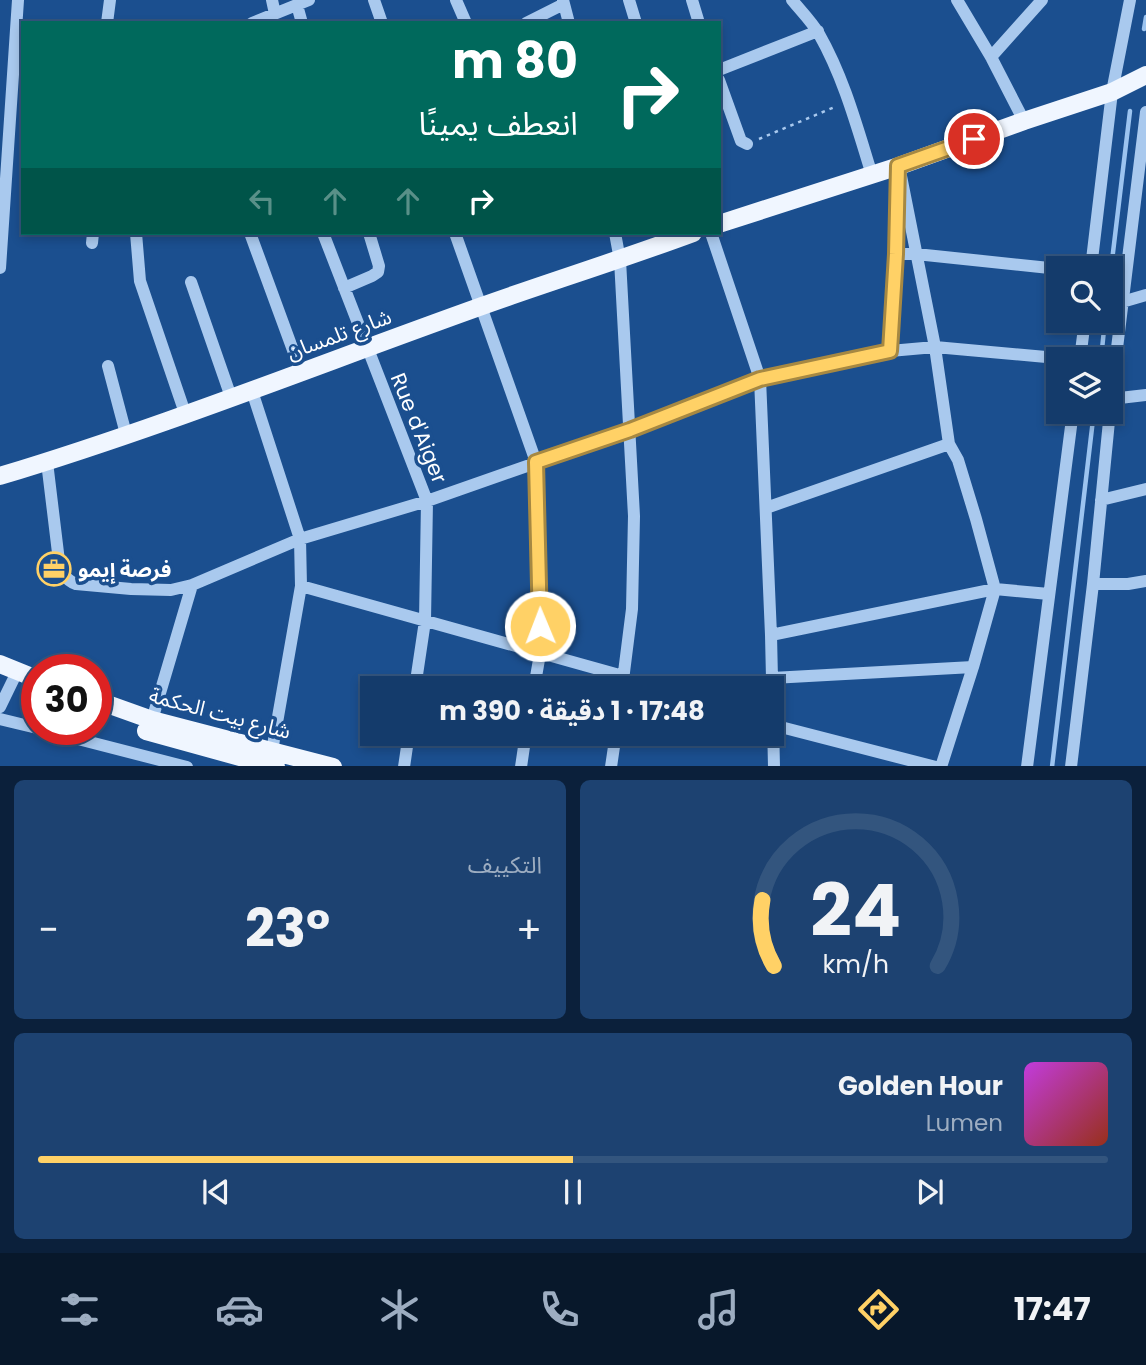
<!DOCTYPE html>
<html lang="ar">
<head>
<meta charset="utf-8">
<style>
  :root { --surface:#143b6b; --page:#1d4271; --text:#f1f3f6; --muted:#9dadc1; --line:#33557e; --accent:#ffd166 }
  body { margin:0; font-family:Poppins,"Noto Sans Arabic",sans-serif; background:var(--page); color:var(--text); direction:rtl; height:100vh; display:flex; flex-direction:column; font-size:26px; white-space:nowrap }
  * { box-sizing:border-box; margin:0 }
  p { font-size:23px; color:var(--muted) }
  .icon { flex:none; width:38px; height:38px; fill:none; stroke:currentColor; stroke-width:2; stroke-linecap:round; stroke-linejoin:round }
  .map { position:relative; height:766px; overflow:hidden; direction:ltr }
  .panel { display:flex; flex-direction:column; gap:14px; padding:14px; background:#0b203b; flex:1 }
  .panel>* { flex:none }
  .guide { position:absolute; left:21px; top:21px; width:700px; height:214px; border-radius:0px; box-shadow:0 4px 10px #0003,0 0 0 2px var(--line); direction:rtl; background:#00695c; color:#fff; overflow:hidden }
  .tools { position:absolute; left:1046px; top:256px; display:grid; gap:14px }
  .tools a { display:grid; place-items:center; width:77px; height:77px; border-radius:0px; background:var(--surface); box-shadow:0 4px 10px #0003,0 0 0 2px var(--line); font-size:35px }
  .speed { position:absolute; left:21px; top:654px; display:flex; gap:14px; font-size:35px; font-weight:700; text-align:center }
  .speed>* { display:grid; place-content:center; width:91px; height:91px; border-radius:50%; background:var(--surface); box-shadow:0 4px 10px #0003,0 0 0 2px var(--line); line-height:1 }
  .speed .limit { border:10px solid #d22; background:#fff; color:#111 }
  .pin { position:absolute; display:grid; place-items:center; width:60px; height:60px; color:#fff; margin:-30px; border:4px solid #fff; border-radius:50%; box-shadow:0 2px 7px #0007 }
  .me { position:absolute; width:77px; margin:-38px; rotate:359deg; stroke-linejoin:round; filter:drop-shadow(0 0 5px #0008) }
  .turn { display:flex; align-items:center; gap:24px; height:147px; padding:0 28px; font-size:32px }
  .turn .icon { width:91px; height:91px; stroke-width:2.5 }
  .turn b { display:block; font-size:49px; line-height:60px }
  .lanes { display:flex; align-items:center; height:66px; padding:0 28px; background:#0003; justify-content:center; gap:35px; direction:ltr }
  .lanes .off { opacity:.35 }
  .big { font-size:52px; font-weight:700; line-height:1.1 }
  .panel .widget { flex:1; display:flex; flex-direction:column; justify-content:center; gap:10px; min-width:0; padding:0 24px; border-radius:10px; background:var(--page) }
  .panel .dial { align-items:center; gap:0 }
  .dial svg { height:182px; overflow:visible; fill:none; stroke:var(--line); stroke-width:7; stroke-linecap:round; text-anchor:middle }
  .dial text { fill:var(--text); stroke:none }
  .song { display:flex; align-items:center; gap:21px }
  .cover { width:84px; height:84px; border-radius:10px; background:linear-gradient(135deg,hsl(290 70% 55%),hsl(10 70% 35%)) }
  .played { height:7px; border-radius:4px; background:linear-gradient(90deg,var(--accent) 50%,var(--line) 50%) }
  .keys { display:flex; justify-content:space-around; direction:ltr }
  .heat { display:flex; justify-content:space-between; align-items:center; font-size:38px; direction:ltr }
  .panel .tiles { flex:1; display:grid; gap:14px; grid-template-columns:1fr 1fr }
  .widget:last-child { grid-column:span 2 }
  .trip { position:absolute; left:360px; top:676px; width:424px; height:70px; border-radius:0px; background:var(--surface); box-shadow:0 4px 10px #0003,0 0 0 2px var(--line); font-weight:700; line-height:70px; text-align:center; direction:rtl }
  .tabs { display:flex; height:112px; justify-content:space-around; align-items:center; background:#08182b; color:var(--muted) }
  .tabs .icon { width:49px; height:49px }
  .tabs .current { color:var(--accent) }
  .tabs b { font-size:32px; color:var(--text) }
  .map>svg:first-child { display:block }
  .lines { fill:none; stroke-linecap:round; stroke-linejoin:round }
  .stream { stroke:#9cc4f0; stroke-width:4.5 }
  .path { stroke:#a9c9ee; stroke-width:2.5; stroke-dasharray:3.5 5; stroke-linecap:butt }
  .minor { stroke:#a9c9ee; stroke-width:12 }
  .major { stroke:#f0f6ff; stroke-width:18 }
  .route-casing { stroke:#a68842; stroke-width:18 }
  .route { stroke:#ffd166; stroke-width:12 }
  .labels { text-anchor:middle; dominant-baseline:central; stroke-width:7; stroke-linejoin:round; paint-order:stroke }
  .street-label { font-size:21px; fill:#fff; stroke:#1b4f8f }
  .poi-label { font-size:21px; font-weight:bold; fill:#fff; stroke:#1b4f8f; text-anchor:start }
</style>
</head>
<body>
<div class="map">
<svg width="1146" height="767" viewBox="0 0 1146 767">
  <rect width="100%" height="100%" fill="#1b4f8f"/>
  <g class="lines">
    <!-- stream -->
    <path class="stream" d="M1144 29 1146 17
      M1111 269 1130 111
      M1101 359 1105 320
      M1052 767 1094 411"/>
    <!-- path -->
    <path class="path" d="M759 139 837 106"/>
    <!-- minor -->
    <path class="minor" d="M272 0 275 14
      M374 0 382 23
      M456 0 466 23
      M563 0 569 23
      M629 0 636 23
      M692 0 699 23
      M792 0C801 11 812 22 819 34 844 78 857 127 872 175
      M957 0 991 57 1024 121
      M297 5 302 23
      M107 23 110 0
      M252 23 309 0
      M526 23 564 4
      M991 57 1042 0
      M719 70 818 31
      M719 80 741 141 747 144
      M899 166 935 347 949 444 958 460 976 519 995 589 973 667 941 767
      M136 233 140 281 185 413
      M250 233 301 372
      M323 233 427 501 425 621 415 688
      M455 233 536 462 540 654 534 688
      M615 233 620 260 634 516 632 609 622 688
      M711 233 760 379 771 635 774 767
      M92 243 93 233
      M896 254H916L1059 269
      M0 268 18 0
      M1091 268 1112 92 1130 0
      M191 282 231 397
      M344 288 372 276 378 272 379 266 369 233
      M1122 302 1146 295
      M890 351 896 254 898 190
      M1080 359 1085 320
      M108 366 126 434
      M252 391 300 539 301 586 272 751
      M1111 397 1146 112
      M1111 399 1146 395
      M47 462 59 561C62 572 65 580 76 584L131 589 171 590 192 585 300 539 427 501 630 430 760 379 890 351 935 347 1068 359
      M1101 500 1146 489
      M766 508 949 444
      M1093 584H1128L1146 581
      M301 586 623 676
      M771 635 995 589 1049 594
      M772 678 973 667
      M0 707 17 672
      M0 719 37 728
      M152 720 192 585
      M773 725 936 767
      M43 730 187 767
      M404 767 409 733
      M521 767 526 733
      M611 767 616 733
      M1027 767 1073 411
      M1071 767 1093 584 1110 411"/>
    <!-- major -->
    <path class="major" d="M719 224 899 166 1024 121 1112 92 1146 75
      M0 476C163 427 322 363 482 306 552 281 623 259 693 233
      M0 664 37 679
      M96 700 152 720 333 767
      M146 731 276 767"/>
  </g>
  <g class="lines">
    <defs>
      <path id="route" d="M540 626 536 462 630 430 760 379 890 351 896 254 898 166 974 139"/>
    </defs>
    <!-- route casing -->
    <use href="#route" class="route-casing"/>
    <!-- route -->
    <use href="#route" class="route"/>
  </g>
  <!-- icons -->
  <defs>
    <symbol id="office-ring" viewBox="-11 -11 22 22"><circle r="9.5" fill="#1b4f8f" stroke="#ffd166" stroke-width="1.5"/><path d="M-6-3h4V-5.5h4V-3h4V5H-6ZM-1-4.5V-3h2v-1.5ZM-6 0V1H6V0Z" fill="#ffd166"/></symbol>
  </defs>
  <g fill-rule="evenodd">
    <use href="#office-ring" x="35" y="550" width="38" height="38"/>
  </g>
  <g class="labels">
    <!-- street labels -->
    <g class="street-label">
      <text transform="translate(339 334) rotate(-20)">شارع تلمسان</text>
      <text transform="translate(419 428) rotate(68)">Rue d'Aiger</text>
      <text transform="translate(220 713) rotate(15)">شارع بيت الحكمة</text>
    </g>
    <!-- poi labels -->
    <g class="poi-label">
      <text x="78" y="569">فرصة إيمو</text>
    </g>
  </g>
</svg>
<div class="tools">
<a><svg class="icon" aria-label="search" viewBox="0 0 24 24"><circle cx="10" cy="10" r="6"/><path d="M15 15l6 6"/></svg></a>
<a><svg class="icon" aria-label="layers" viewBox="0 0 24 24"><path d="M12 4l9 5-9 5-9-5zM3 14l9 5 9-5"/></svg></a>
</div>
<div class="speed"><div class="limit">30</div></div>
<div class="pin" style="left:974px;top:139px;background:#d93025"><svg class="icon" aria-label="arrive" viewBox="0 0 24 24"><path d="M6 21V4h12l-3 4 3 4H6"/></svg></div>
<svg class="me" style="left:540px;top:626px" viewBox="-20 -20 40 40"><circle r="17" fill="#ffd166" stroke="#fff" stroke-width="3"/><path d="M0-11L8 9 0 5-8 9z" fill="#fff"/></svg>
<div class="trip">17:48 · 1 دقيقة · 390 m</div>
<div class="guide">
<div class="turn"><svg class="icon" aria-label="right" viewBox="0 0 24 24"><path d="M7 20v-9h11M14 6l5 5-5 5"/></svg><div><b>80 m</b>انعطف يمينًا</div></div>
<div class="lanes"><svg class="icon off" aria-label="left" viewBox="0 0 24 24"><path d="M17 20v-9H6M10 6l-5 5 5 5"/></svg><svg class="icon off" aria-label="ahead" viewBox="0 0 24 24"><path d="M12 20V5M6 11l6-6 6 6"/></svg><svg class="icon off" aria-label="ahead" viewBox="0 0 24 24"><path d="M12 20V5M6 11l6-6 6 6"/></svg><svg class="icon" aria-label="right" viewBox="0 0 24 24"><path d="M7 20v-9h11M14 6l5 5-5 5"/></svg></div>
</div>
</div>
<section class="panel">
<div class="tiles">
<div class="widget dial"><svg viewBox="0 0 100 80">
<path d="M14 69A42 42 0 1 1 86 69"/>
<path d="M14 69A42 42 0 0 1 9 40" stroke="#ffd166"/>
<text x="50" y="56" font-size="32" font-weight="700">24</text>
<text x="50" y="72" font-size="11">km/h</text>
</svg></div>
<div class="widget"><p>التكييف</p>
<div class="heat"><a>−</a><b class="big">23°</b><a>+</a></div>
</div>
<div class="widget">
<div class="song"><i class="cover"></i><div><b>Golden Hour</b><p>Lumen</p></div></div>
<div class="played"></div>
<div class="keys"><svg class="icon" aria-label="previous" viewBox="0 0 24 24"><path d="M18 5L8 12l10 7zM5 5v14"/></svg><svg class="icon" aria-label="pause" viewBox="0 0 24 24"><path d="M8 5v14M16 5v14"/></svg><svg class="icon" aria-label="next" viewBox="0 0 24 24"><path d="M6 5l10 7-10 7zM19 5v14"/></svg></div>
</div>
</div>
</section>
<nav class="tabs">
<b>17:47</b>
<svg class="icon current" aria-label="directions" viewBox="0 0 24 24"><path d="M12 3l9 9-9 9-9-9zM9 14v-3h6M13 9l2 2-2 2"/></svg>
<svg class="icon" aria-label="music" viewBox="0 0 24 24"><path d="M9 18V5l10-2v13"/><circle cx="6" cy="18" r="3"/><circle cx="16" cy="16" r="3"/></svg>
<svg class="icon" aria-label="phone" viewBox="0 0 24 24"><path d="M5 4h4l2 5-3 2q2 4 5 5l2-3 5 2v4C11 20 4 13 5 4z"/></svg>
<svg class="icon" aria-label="climate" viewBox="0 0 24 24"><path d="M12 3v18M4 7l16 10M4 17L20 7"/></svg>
<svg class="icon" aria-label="car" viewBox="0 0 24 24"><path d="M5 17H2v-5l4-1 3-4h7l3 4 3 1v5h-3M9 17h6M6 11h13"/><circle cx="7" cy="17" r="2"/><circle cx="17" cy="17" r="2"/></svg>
<svg class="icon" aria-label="filters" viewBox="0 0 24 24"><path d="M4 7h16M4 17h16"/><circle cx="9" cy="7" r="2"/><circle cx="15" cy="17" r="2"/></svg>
</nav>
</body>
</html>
